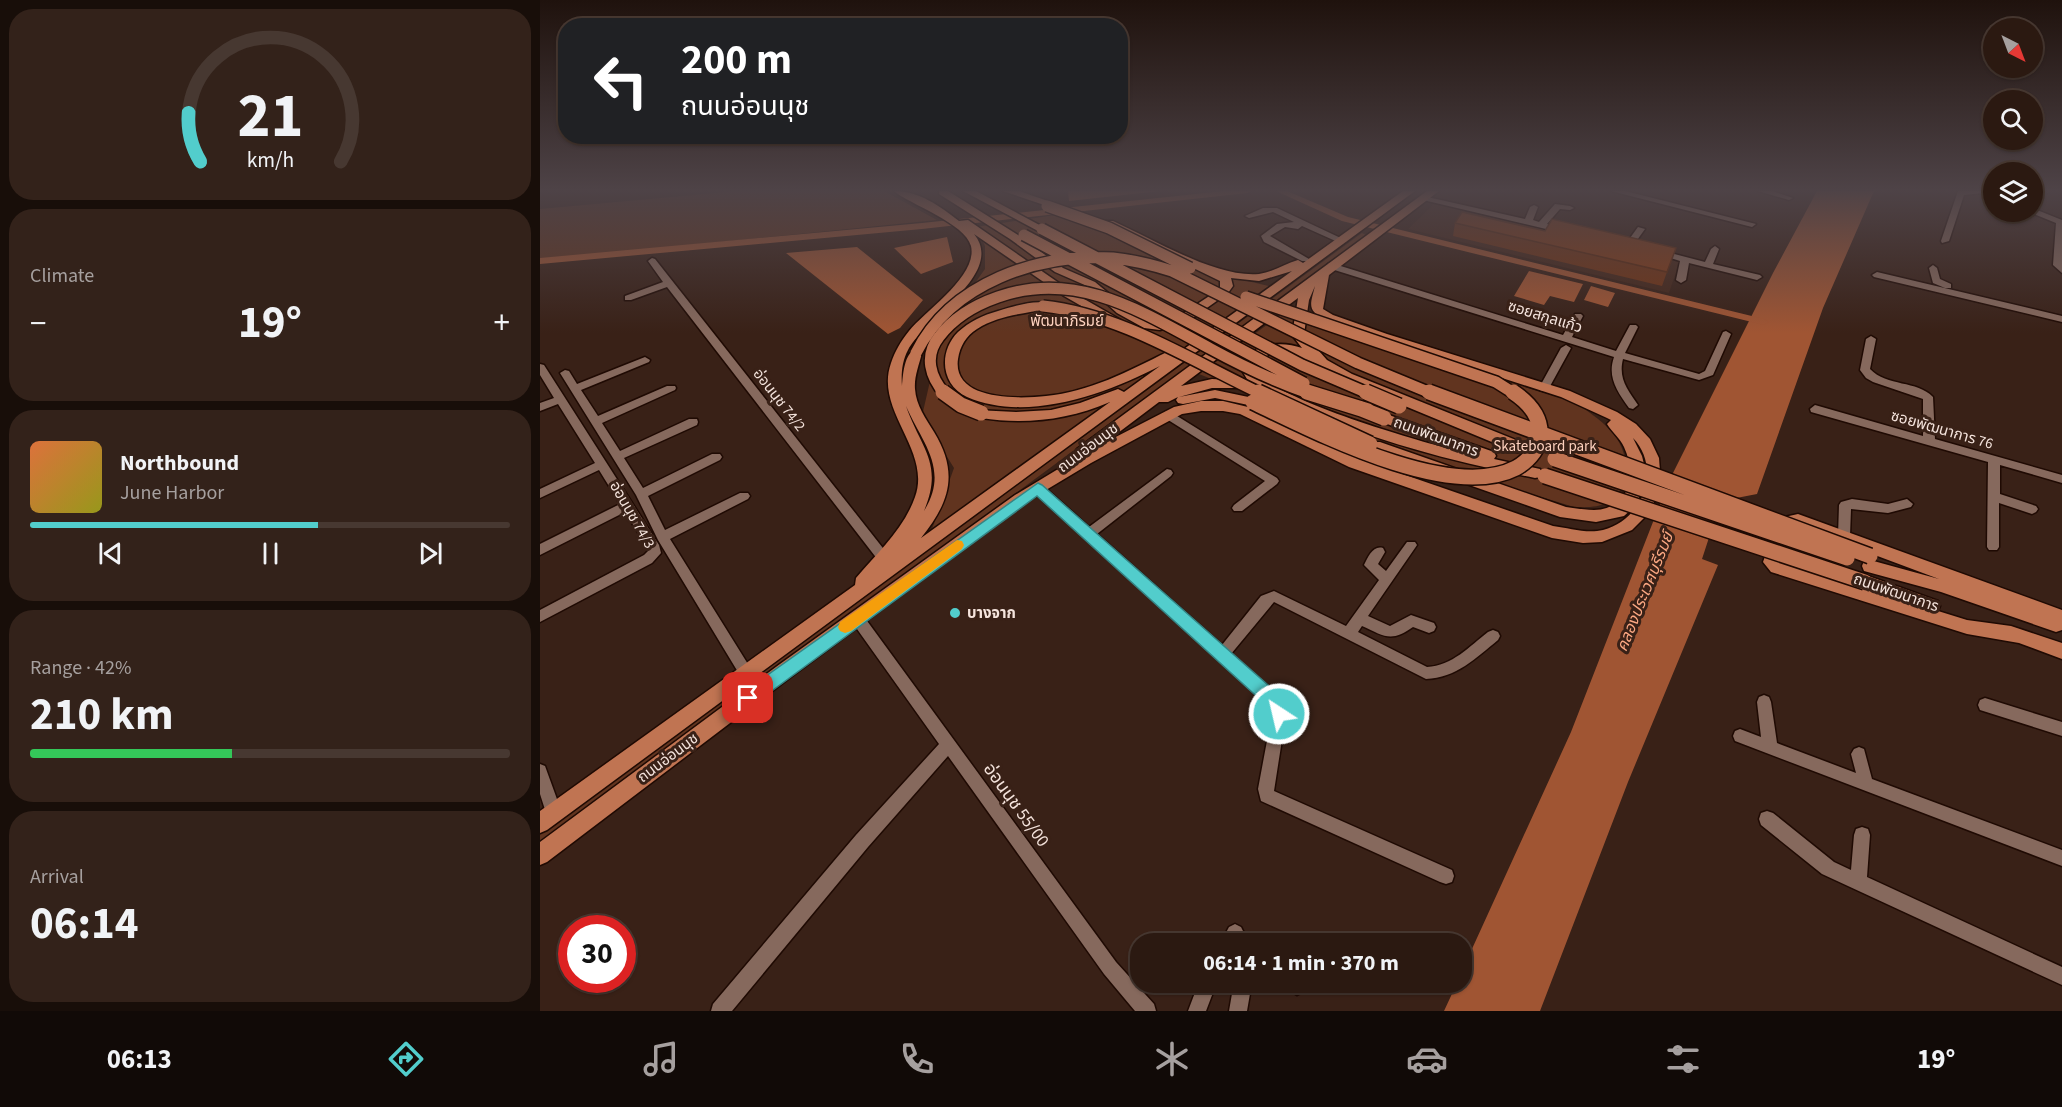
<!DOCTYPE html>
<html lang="en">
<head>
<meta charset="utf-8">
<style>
  :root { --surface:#2b1911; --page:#33221a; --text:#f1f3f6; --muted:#a6a09f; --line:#473831; --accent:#52cdcc }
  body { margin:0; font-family:"Source Sans 3","Noto Sans Thai",sans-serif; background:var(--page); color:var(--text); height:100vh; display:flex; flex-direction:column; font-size:22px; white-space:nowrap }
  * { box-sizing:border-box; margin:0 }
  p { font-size:20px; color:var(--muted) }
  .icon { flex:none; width:33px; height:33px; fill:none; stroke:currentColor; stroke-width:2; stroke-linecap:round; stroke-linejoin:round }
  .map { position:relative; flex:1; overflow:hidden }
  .details { display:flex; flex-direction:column; gap:9px; padding:9px; background:#180e09; width:540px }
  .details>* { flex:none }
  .guide { position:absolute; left:18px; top:18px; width:570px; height:126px; border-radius:24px; box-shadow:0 2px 4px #0004,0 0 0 2px var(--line); background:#202124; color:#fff; overflow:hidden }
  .needle { width:39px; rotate:138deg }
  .buttons { position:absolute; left:1443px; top:18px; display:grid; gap:12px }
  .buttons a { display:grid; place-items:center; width:60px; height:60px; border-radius:50%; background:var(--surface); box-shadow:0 2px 4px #0004,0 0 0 2px var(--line); font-size:30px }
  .speed { position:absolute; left:18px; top:915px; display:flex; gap:12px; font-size:30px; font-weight:700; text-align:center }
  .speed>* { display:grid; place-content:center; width:78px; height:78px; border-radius:50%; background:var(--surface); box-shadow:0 2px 4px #0004,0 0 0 2px var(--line); line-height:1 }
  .speed .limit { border:9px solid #d22; background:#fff; color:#111 }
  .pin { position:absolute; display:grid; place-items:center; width:51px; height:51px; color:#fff; margin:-26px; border-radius:12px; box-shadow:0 3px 9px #0006 }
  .me { position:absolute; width:66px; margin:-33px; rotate:325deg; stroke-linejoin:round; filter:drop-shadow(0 0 4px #0008) }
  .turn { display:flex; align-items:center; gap:21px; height:126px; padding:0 24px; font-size:27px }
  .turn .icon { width:78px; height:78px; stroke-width:2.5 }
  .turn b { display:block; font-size:42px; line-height:51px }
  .big { font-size:45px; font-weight:700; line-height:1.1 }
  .details .tile { flex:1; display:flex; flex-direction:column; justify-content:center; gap:9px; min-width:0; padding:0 21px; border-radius:24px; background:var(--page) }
  .details .dial { align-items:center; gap:0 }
  .dial svg { height:156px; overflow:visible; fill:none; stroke:var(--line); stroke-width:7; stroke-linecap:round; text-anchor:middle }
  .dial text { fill:var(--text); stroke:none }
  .song { display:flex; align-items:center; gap:18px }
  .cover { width:72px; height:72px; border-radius:9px; background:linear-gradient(135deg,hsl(20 70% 55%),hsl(60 70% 35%)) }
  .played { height:6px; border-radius:3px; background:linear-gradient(90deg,var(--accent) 60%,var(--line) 60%) }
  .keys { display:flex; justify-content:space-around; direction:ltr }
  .heat { display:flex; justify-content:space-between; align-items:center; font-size:33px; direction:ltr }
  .charge { height:9px; border-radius:4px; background:linear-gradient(90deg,#34c759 42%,var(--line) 0) }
  .trip { position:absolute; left:590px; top:933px; width:342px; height:60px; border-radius:24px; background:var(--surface); box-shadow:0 2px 4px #0004,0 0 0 2px var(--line); font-weight:700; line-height:60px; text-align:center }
  .dock { display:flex; height:96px; justify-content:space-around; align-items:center; background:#110a07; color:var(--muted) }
  .dock .icon { width:42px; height:42px }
  .dock .on { color:var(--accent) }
  .dock b { font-size:27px; color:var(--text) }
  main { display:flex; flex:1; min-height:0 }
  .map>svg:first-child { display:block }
  .built { fill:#45271a }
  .green { fill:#61341f }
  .water { fill:#a05533 }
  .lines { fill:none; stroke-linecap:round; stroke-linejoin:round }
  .canal { fill:#a05533; fill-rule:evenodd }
  .minor-casing { stroke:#1f0a03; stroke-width:3 }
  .major-casing { stroke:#1f0a03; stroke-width:3 }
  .minor { fill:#86695d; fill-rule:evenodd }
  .major { fill:#c07452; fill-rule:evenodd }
  .major-bridge-far1-casing { stroke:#1f0a03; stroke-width:14; stroke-linecap:butt }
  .major-bridge-casing { stroke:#1f0a03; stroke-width:18; stroke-linecap:butt }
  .major-bridge-far1 { stroke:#c07452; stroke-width:11 }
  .major-bridge { stroke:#c07452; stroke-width:15 }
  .wall { fill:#723415 }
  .building { fill:#843c18; stroke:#5c2a11; stroke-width:1.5 }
  .route { fill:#52cdcc; stroke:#358585; stroke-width:1.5 }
  .slow { fill:#f59e0b }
  .poi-dot { fill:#52cdcc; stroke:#392117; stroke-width:2 }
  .labels { text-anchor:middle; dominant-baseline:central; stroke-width:6; stroke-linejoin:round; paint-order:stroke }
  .street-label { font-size:15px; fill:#f5e4dd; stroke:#392117 }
  .park-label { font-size:15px; fill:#fdd1be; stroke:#392117 }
  .poi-label { font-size:15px; font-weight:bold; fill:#f5e4dd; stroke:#392117; text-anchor:start }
  .water-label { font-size:16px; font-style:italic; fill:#fca883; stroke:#392117 }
  .near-street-label { font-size:18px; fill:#f5e4dd; stroke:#392117 }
</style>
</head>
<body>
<main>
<section class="details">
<div class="tile dial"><svg viewBox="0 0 100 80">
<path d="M14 69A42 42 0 1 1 86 69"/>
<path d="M14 69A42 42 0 0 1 8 44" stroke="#52cdcc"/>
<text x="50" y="56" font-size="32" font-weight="700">21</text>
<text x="50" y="72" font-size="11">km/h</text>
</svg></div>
<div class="tile"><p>Climate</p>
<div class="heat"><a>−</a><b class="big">19°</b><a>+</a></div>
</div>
<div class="tile">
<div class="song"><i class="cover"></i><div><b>Northbound</b><p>June Harbor</p></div></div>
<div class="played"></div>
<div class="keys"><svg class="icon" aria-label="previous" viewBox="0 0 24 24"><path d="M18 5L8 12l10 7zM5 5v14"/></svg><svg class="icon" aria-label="pause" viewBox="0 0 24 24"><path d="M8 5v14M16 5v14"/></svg><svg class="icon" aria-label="next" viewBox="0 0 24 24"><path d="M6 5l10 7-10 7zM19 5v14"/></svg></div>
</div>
<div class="tile"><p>Range · 42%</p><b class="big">210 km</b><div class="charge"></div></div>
<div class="tile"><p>Arrival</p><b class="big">06:14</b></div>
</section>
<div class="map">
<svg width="1522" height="1011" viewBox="0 0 1522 1011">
  <rect width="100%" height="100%" fill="#392117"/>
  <!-- built -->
  <path class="built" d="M895 203 1140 260 1129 293 868 229Z"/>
  <!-- green -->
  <path class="green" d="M197 191H344L397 220 0 260V209Z
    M515 215 578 237 630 263 737 288 388 540 414 468 382 416 402 329 445 269V246L436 227Z
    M822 233 826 235 0 844V834Z
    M742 314 1035 402C1069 427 1088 437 1087 483 1068 505 1064 508 1034 507L835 446 659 374Z"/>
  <!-- water -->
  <path class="water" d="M528 191H620L529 201Z
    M1277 191H1334L1283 308 1217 494 1181 501 1162 559 1178 565 1088 782 1000 1011H904L917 983 921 982V973L1031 732 1129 481 1233 273Z
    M407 237 413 262 381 274 354 248Z
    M317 247 383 300 360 328 348 334 246 253Z
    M989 271 1043 284 1034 302 1010 296 1004 305 974 296Z
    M1051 286 1075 293 1068 307 1044 300Z"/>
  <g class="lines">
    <!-- canal -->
    <path class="canal" d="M684 191H711L707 193 382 229 0 264V258L382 223Z
      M736 191H747L808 217 1224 319 1229 322 1224 325 802 221Z"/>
    <defs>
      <path id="minor" d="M1071 191H1085L1216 224 1212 227Z
        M1218 191H1232L1253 198 1249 200Z
        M1418 191H1451L1454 192V197L1443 193 1424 195 1409 241 1402 243 1401 241Z
        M883 196 985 219 990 207 994 205 998 207 993 220 999 222 1015 204 1030 206 1034 208 1030 210 1020 209 1007 224 1026 228V232L1023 233 883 200Z
        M723 208H737L807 241 800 243 762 226 758 229 745 227 730 236 769 259 768 261H762L724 242 721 236 737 224 754 222 733 212 709 218 705 216Z
        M1492 208 1522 220V273L1513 265 1516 223 1489 212H1492Z
        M1098 227 1105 229 1092 247H1086L1085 245Z
        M1175 246 1179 249 1173 264 1220 275 1222 277 1217 280 1149 263 1146 280 1141 283 1136 280 1140 261 1115 253 1119 250 1165 262 1171 249Z
        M112 258 115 259 346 552 348 556 346 560H338L127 287 91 300H85V296L123 282 108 261Z
        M791 263 1023 335 1035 314H1041L1043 316 1032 337 1076 351 1090 325H1096L1098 327 1085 353 1159 374 1165 371 1183 332 1186 331 1191 334 1173 375 1159 380 1083 359C1078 379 1088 390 1098 405L1093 409 1089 408C1077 391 1067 377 1074 357L788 268V264Z
        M1393 265 1397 268 1400 279 1411 284V288H1405L1393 283 1389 268Z
        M1337 272 1522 316V322L1334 277 1332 275Z
        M1331 336 1336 339 1330 369C1347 387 1377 380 1393 397L1395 439 1522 475V483L1460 465V494L1496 506 1498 509 1496 512 1492 514 1459 503V547L1457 550H1449L1447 547 1448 462 1271 412 1270 409 1275 405 1383 436V399L1333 382 1326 378 1320 370 1326 339Z
        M1026 345 1031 348 1009 388 1004 391 1000 390 999 388 1021 348Z
        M105 357 110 360 109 362 41 390 58 416 127 386H135L136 388 135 390 62 423 80 451 149 419H157L158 422 157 425 84 458 103 488 172 454H180L182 457 180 460 108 496 125 530 200 493H208L210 496 208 499 130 539 211 669 213 673 211 677 206 679 201 677 118 540 96 495 20 373 25 370 29 371 37 384Z
        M0 364 4 365 119 545 121 553 112 563 0 622V610L104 555 109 550 85 512 0 555V544L80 504 59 470 0 498V489L55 463 18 404 0 411V403L14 398 0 375Z
        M629 411 737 478 739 481 737 484 702 511H694L692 508 694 505 725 481 625 418 624 415 625 412Z
        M627 469 631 470 633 473 631 476 557 534 682 645 721 596 734 591 806 626 839 580 824 565C828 557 833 545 843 548L845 552 838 564 846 571 867 542H875L877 545 875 548 828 616 850 626 871 615 894 623 896 627 894 631 889 633 873 627C851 643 844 636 822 626L818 632 887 667C912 666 930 646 948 632L953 630 958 632 960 636 958 640C936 658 916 678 886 679L734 602 691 654 736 693 746 714 734 791 912 870 914 876 912 882 906 884 900 882 721 801 718 789 732 714 726 703 544 537 492 488 494 485H502L549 527Z
        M1312 499 1348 504 1367 499 1373 504 1371 507 1348 513 1311 509 1310 536 1308 539H1300L1298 536 1299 505 1301 502Z
        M317 612 322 614 576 962 614 1004 616 1011H595L564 974 408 756 328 847 192 1011H171L173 1004 316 835 399 744 312 622 310 618 312 614Z
        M1224 695 1229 697 1231 702 1237 743 1316 773 1311 754 1314 749 1319 747 1324 749 1332 779 1522 850V866L1195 741 1193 736 1195 731 1200 729 1221 737 1217 702 1219 697Z
        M1445 698 1522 722V736L1440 710 1438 705 1440 700Z
        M0 764 5 766 22 813 20 819 14 821 8 819 0 794Z
        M1227 811 1233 813 1294 862 1311 870 1314 835 1316 829 1322 827 1328 829 1330 835 1327 877 1522 967V985L1282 874 1221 825 1219 819 1221 813Z
        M695 924 701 927 704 933 699 944H680L689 927Z
        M659 982H677L666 1011H648Z
        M694 982H712L707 1011H689Z
        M742 982H765L766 986 763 992 757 995 745 988Z"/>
      <path id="major" d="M354 191C379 191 400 206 419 221L428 220 532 292 586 323 580 327 576 326 524 296 434 234C466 273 385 318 368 350 362 361 361 374 362 386 363 375 364 353 376 349L380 350 382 353C379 365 374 377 375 389 376 405 386 419 394 432 419 473 410 502 381 538L570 402C528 420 485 425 441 418L434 413 436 410 476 412 511 410 540 403 578 389 584 392 620 366C566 394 487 423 427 397 401 385 398 352 418 332 429 322 443 315 458 311 472 307 492 300 507 303V309C483 314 459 315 437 329 426 336 420 346 418 359 412 401 479 399 506 396 549 392 589 371 627 352L631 351 637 354 752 271 719 281 691 278 693 286 688 293 647 322 620 330 604 328 577 313 547 286 515 272 470 239 399 194V191H408L478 235 523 268 555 282 585 307 611 322H619L639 316 680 289V281L565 225V221H573C613 239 676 278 719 274 734 272 744 264 758 260L763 263 863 191H875L7 830 0 833V811L315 585 316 578C337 553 364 529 375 497 392 450 334 411 351 363 355 351 361 341 369 331 386 310 438 276 431 246 425 223 369 204 354 191ZM366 406C382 443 410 469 384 511 404 463 381 449 366 406Z
        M423 191H436L507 229 506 231H498Z
        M463 191H479L528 208 519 210Z
        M887 191H899L789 275 783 309 793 315 847 334 1030 391 1077 412 1096 424 1110 439 1119 458 1121 485 1110 512 1092 530 1062 542 1043 543 1012 538 809 467 700 414 683 411H661L642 414 551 463 486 502 252 676 7 862 0 865V842L240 664 475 495 538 457 535 453 537 449ZM775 286C770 306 767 309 785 321L1021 397 1067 418 1071 420 1067 424C1072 432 1080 438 1084 447 1097 475 1090 509 1054 510 1045 510 1035 508 1026 507L840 442H830L828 446 830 450 1020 517 1056 522 1084 516 1094 507 1102 492 1105 468 1102 456 1093 438C1122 468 1103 520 1063 530 1047 534 1029 528 1013 526L819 459 708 407 683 401H661L634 407 566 442 619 402H628L638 397 636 400 638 403 643 404 675 398 713 406 718 405 720 402 718 399 675 390 639 397 672 388H704L709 387V382C724 394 744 401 762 409 837 442 915 462 995 478L1000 477 1002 473 1000 469 954 459 956 456 954 452 849 415H839L837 418 839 421 926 453C889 444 723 398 712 365L713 363 734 352H750L802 380 976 452 981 453 988 448 986 444 812 374 787 360 764 334 769 300ZM758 298 752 335 762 348C740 340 713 344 699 365L708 381 672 379 641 386Z
        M1258 514 1522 610V630L1516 632 1401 592 1324 571 1322 566 1324 561 1330 560 1399 579 1257 526 1251 527 1240 560 1242 562 1319 586 1317 582 1319 577 1325 575 1331 577 1398 601 1400 606 1398 611 1427 620 1471 626 1522 643V659L1479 643 1427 634 1231 572 1223 562 1237 522 1240 518Z"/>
    </defs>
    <!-- minor casing -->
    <use href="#minor" class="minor-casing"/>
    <!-- major casing -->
    <use href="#major" class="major-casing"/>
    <!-- minor -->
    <use href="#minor" class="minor"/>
    <!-- major -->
    <use href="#major" class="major"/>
    <defs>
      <path id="major-bridge-far1" d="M507 206 569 228 650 268
        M502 229 762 365 830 394
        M484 235 764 383
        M706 297 956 382 975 394
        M503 306C580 314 652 361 722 394
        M376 353C411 283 498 253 573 258 594 260 613 265 632 271L818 363 893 394
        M405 394C390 377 384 356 399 337 414 317 435 305 458 297 537 269 604 313 671 349 704 367 736 382 771 394"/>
      <path id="major-bridge" d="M403 392 421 405 441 413
        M718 392 830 444
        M767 392 828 411
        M826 392 859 406
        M889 392 1330 556
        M713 402C776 432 910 502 976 468 988 461 997 452 1000 437 1002 417 988 402 973 392
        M819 408 844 418
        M1015 459 1307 558
        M1005 476 1325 582"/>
    </defs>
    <!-- major-bridge-far1 casing -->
    <use href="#major-bridge-far1" class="major-bridge-far1-casing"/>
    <!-- major-bridge casing -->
    <use href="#major-bridge" class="major-bridge-casing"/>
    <!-- major-bridge-far1 -->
    <use href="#major-bridge-far1" class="major-bridge-far1"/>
    <!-- major-bridge -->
    <use href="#major-bridge" class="major-bridge"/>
  </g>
  <!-- wall -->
  <path class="wall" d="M915 223 1127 272 1122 286 913 236Z"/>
  <!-- building -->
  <path class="building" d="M922 212 1005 231 1012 219 1136 248 1127 272 915 223Z"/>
  <!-- sky -->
  <linearGradient id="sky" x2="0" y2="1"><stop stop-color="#1f120d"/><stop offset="0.57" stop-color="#4e4347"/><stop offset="1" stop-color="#4e4347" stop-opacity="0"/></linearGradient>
  <rect width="1522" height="333" fill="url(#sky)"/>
  <!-- route -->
  <path class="route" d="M498 483 502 485 737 693 747 714 744 720 739 722 733 720 725 704 497 496 214 704 208 706 202 704 200 698 202 693Z"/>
  <!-- slow -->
  <path class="slow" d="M417 540 422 541 424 545 422 549 311 631 305 633 300 631 298 627 300 622Z"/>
  <!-- markers -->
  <circle class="poi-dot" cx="415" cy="613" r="6"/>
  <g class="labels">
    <!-- street labels -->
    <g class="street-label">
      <text transform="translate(1005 317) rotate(17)">ซอยสกุลแก้ว</text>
      <text transform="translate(239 400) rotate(52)">อ่อนนุช 74/2</text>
      <text transform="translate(1402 430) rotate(16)">ซอยพัฒนาการ 76</text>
      <text transform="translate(896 437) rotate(20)">ถนนพัฒนาการ</text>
      <text transform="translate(548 448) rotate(-37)">ถนนอ่อนนุช</text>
      <text transform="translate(92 515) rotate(60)">อ่อนนุช 74/3</text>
      <text transform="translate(1356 593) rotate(19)">ถนนพัฒนาการ</text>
      <text transform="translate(128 758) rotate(-37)">ถนนอ่อนนุช</text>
    </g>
    <!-- park labels -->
    <g class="park-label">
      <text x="527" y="321">พัฒนาภิรมย์</text>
      <text x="1005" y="446">Skateboard park</text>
    </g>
    <!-- poi labels -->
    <g class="poi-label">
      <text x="427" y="613">บางจาก</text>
    </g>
    <!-- water labels -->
    <g class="water-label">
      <text transform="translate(1105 592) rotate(-68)">คลองประเวศบุรีรมย์</text>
    </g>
    <!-- near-street labels -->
    <g class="near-street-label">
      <text transform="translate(476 805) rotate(54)">อ่อนนุช 55/00</text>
    </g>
  </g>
</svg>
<div class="buttons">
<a><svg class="needle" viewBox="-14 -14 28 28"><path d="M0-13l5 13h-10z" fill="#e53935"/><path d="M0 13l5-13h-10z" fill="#a6a09f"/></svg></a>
<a><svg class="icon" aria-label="search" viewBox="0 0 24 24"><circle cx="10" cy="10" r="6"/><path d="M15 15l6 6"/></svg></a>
<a><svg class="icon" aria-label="layers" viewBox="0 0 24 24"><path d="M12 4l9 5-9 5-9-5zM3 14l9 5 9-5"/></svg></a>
</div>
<div class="speed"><div class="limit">30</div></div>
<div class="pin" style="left:208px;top:698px;background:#d93025"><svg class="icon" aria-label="arrive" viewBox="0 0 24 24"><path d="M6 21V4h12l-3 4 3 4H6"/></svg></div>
<svg class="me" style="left:739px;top:714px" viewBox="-20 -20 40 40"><circle r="17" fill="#52cdcc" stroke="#fff" stroke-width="3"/><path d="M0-11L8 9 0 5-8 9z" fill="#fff"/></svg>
<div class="trip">06:14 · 1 min · 370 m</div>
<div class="guide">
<div class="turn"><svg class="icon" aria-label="left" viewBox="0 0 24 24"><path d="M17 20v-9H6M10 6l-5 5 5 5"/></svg><div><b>200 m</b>ถนนอ่อนนุช</div></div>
</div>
</div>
</main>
<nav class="dock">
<b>06:13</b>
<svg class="icon on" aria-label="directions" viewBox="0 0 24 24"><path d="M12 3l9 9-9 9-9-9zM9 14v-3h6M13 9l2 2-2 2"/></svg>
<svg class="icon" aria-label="music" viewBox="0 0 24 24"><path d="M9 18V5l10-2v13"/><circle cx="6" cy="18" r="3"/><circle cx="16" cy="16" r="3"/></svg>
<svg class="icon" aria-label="phone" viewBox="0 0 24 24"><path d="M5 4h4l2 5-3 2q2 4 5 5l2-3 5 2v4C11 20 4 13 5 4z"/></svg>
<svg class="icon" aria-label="climate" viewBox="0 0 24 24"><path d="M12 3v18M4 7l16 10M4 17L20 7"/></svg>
<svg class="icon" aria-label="car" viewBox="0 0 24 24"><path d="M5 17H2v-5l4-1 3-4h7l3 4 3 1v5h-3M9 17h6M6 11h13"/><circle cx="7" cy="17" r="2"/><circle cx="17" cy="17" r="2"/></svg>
<svg class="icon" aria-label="filters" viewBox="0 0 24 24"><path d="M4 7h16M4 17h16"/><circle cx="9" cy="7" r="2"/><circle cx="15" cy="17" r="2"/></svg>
<b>19°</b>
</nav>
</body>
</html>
